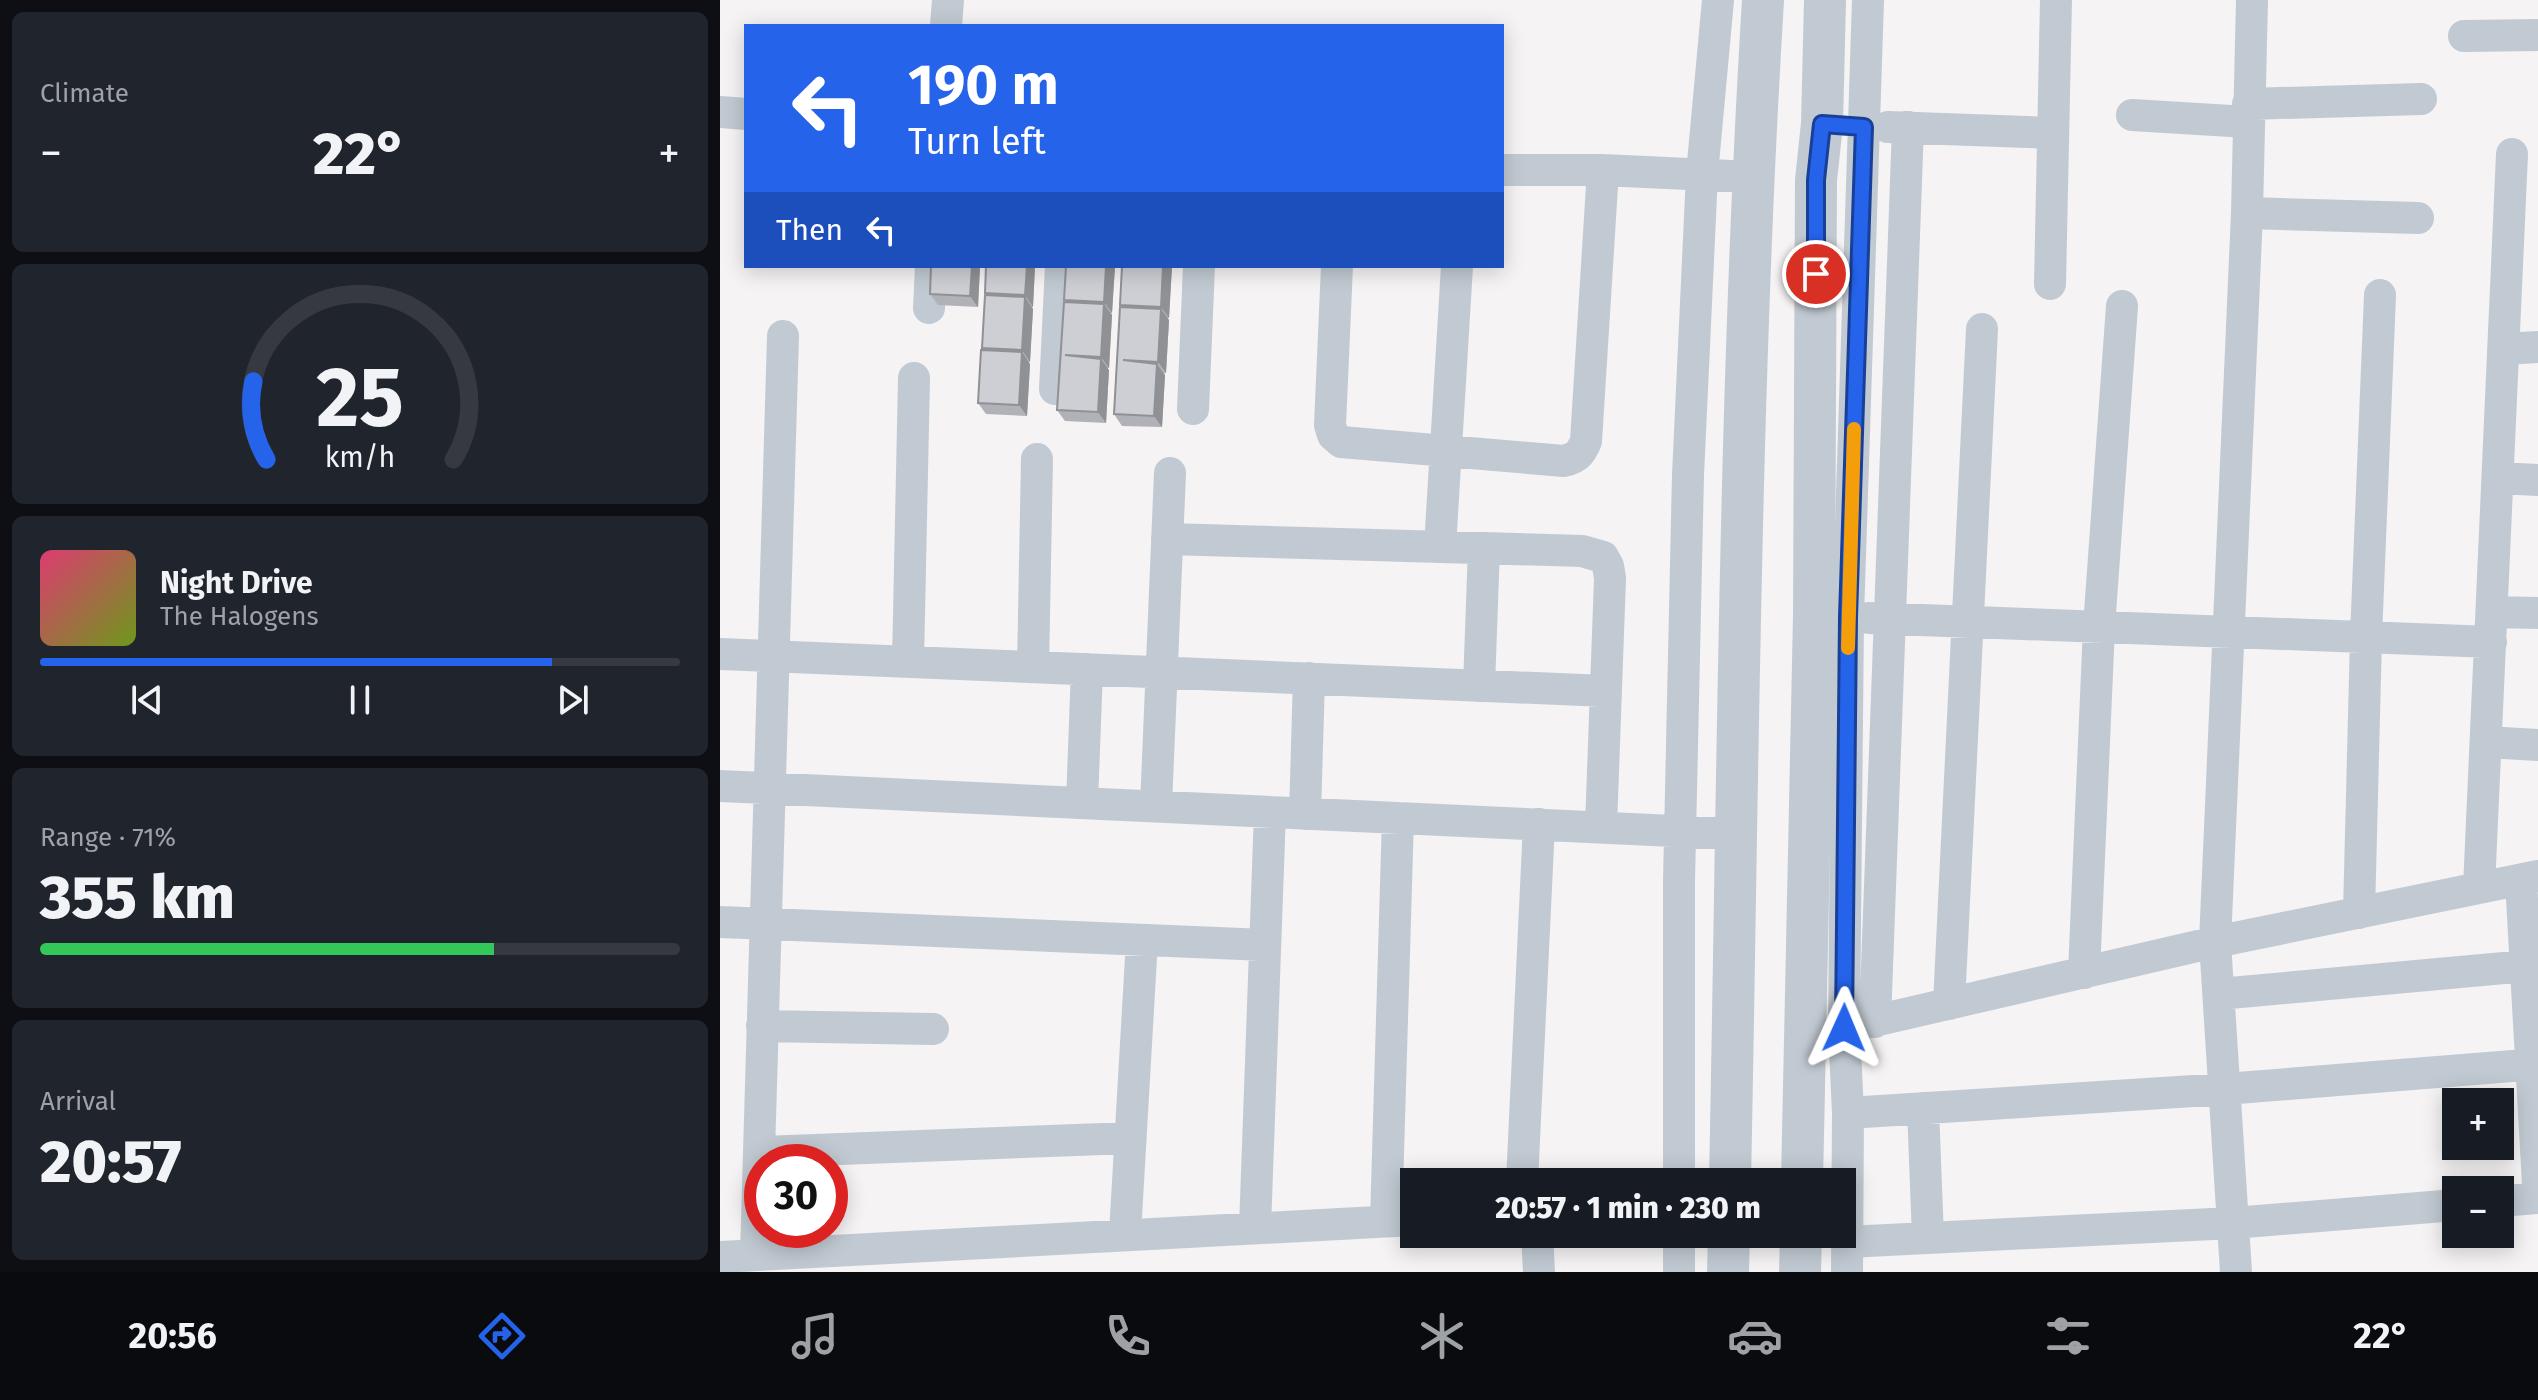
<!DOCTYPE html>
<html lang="en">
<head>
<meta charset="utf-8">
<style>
  :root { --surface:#171b24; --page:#20242c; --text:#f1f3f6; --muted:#9ea1a6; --line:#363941; --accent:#2563eb }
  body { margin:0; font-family:"Fira Sans",sans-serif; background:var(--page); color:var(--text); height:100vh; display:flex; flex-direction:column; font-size:30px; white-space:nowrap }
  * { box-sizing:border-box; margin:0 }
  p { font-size:26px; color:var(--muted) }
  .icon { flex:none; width:44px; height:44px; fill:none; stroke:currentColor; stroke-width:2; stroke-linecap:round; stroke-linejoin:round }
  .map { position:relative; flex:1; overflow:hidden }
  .sheet { display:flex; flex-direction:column; gap:12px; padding:12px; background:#0d0f14; width:720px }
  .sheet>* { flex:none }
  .guide { position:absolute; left:24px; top:24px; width:760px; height:244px; border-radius:0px; box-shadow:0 4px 20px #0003; background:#2563eb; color:#fff; overflow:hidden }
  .fabs { position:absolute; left:1722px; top:1088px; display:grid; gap:16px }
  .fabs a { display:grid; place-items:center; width:72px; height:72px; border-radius:0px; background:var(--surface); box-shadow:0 4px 20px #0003; font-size:40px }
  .speed { position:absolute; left:24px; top:1144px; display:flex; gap:16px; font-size:40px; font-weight:700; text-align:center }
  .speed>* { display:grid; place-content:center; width:104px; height:104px; border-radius:50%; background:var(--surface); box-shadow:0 4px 20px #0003; line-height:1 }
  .speed .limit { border:12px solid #d22; background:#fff; color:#111 }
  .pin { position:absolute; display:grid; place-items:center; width:68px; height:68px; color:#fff; margin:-34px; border:4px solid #fff; border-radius:50%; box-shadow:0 2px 8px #0007 }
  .me { position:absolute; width:88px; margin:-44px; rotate:1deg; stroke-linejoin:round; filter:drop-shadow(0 0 6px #0008) }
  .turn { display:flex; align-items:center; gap:28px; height:168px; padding:0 32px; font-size:36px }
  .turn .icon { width:104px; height:104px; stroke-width:2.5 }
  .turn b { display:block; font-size:56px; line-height:68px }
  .then { display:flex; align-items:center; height:76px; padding:0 32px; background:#0003; gap:16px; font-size:30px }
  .big { font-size:60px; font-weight:800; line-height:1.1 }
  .sheet .widget { flex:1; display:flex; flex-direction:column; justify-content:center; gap:12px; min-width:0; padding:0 28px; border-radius:12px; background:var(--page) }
  .sheet .dial { align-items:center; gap:0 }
  .dial svg { height:208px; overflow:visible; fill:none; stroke:var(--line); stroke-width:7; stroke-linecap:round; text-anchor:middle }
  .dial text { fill:var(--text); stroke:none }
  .song { display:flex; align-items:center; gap:24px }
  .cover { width:96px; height:96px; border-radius:12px; background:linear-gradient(135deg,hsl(340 70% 55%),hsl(80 70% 35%)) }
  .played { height:8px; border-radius:4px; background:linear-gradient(90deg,var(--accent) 80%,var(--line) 80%) }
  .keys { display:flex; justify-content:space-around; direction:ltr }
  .heat { display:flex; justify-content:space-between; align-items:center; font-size:44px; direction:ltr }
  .charge { height:12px; border-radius:6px; background:linear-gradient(90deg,#34c759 71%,var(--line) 0) }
  .trip { position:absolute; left:680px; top:1168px; width:456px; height:80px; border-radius:0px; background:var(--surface); box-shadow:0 4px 20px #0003; font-weight:800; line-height:80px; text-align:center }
  .tabs { display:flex; height:128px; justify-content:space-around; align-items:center; background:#090b0e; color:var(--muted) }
  .tabs .icon { width:56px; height:56px }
  .tabs .active { color:var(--accent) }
  .tabs b { font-size:36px; color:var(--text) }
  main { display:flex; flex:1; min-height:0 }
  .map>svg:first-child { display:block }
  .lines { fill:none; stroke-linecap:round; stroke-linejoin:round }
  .minor { stroke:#c1cad2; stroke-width:32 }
  .tertiary { stroke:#c1cad2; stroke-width:42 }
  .wall { fill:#b0b2b7 }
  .shaded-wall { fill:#909195 }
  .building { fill:#cdcfd5; stroke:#909195; stroke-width:2 }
  .route-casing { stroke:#184099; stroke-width:20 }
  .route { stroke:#2563eb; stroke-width:14 }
  .slow { stroke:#f59e0b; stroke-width:14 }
</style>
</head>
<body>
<main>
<section class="sheet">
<div class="widget"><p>Climate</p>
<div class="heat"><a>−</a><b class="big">22°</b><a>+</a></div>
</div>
<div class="widget dial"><svg viewBox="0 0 100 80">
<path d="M14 69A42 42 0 1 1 86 69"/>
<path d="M14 69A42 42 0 0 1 9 39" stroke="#2563eb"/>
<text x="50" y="56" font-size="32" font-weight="700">25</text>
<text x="50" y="72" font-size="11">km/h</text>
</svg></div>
<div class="widget">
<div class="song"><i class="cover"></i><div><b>Night Drive</b><p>The Halogens</p></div></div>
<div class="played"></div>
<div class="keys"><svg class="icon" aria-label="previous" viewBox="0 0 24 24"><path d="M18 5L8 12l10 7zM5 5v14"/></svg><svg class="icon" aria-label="pause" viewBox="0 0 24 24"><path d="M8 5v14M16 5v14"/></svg><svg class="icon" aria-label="next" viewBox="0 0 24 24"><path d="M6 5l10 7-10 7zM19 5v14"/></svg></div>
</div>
<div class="widget"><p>Range · 71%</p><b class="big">355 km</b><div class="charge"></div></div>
<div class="widget"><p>Arrival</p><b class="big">20:57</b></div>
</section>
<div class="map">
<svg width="1818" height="1272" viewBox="0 0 1818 1272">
  <rect width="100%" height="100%" fill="#f5f3f3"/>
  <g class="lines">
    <!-- minor -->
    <path class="minor" d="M226 26 228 0
      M1744 36 1818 35
      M1528 104 1701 99
      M0 112 26 114
      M1412 115 1527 122
      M1168 127 1333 133
      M782 170H883L1032 177
      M1527 213 1698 218
      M617 266 610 425 613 435 621 442 844 461C857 458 861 453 866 441L883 170
      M1330 284 1336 0
      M209 308 211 266
      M1784 349 1818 347
      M335 389 341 266
      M473 409 479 266
      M1778 478 1818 480
      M447 539 862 551 883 557 888 566 890 578 881 827
      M720 547 737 266
      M1773 612 1818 613
      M1149 618 1771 642
      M0 654 886 691
      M188 662 194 378
      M313 667 317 459
      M759 686 764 548
      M1766 742 1818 745
      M0 786 1017 834
      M362 803 367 669
      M436 806 450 473
      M585 814 589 678
      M1801 880 1818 1184
      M1759 888 1792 154
      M1639 913 1646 637 1660 295
      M0 922 545 945
      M1364 973 1379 627 1402 306
      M1499 994 1806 966
      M1229 1004 1262 329
      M1155 1022 1188 127
      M1137 1025 1495 942 1818 876
      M42 1026 213 1029
      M1203 1108 1208 1238
      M1128 1113 1505 1089 1818 1064
      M39 1152 410 1138
      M802 1182 819 824
      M959 1182V881L968 475 982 174 998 0
      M1780 1201 1818 1198
      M666 1221 678 818
      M535 1228 550 812
      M405 1234 422 940
      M817 1234 819 1272
      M1127 1242 1513 1223 1736 1205
      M36 1255 63 336
      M0 1257 694 1220
      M959 1272V1234
      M1127 1272 1128 1113 1124 1028 1128 617 1148 0
      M1516 1272 1495 942 1527 213 1532 0"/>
    <!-- tertiary -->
    <path class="tertiary" d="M1010 1182C1018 788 1019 393 1043 0
      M1082 1182 1094 616 1096 180 1102 124 1105 0
      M1008 1272 1009 1234
      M1080 1272 1081 1234"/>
  </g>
  <!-- wall -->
  <path class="wall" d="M211 266H260L258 307 218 305 210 294Z
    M266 266H315L313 307H312L313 309 310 362H308L310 364 307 416 266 414 258 403 263 350 262 348 266 296 265 293Z
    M395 266 392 313H391L392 315 389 368H387L389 370 386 423 345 421 337 410 345 302 344 300Z
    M402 266H452L449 318H447L449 320 446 373H444L445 375 442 427 402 426 394 414 401 307 400 305Z"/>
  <!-- shaded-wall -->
  <path class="shaded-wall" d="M252 266H260L258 307 250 296Z
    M307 266H315L313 307 305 295Z
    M386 266H395L392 313 384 302Z
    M443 266H452L449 318 441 307Z
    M305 297 313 309 310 362 302 350Z
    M384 304 392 315 389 368 381 357Z
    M441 309 449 320 446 373 438 362Z
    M302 352 310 364 307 416 299 405Z
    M381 359 389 370 386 423 378 412Z
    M437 364 445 375 442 427 434 416Z"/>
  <!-- building -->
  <path class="building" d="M211 266H252L250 296 210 294Z
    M266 266H307L305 295 265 293Z
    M346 266H386L384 302 344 300Z
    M402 266H443L441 307 400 305Z
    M265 295 305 297 302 350 262 348Z
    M344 302 384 304 381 357 345 355 381 359 378 412 337 410Z
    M400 307 441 309 438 362 403 360 437 364 434 416 394 414Z
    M261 350 302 352 299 405 258 403Z"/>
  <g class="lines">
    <defs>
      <path id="route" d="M1096 274V180L1102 124 1144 127 1128 617 1124 1028"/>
    </defs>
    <!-- route casing -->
    <use href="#route" class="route-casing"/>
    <!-- route -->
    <use href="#route" class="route"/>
    <!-- slow -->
    <path class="slow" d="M1128 648 1134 429"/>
  </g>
</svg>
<div class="fabs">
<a>+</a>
<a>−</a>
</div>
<div class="speed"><div class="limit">30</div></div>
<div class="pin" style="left:1096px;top:274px;background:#d93025"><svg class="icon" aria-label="arrive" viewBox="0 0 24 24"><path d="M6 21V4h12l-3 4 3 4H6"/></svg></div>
<svg class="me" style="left:1124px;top:1028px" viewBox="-20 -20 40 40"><path d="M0-17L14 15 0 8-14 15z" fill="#2563eb" stroke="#fff" stroke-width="4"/></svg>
<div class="trip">20:57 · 1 min · 230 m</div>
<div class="guide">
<div class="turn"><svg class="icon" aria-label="left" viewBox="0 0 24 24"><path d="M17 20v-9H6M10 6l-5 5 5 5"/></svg><div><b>190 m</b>Turn left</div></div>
<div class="then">Then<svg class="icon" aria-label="left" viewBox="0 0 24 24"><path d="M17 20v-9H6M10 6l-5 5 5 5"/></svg></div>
</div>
</div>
</main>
<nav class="tabs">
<b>20:56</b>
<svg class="icon active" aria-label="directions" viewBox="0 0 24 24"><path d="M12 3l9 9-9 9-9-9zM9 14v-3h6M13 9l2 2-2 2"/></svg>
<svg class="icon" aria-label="music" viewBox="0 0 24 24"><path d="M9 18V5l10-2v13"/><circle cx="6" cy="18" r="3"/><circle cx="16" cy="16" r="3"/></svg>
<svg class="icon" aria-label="phone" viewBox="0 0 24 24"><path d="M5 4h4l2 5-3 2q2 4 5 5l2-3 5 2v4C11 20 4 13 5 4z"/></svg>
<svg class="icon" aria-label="climate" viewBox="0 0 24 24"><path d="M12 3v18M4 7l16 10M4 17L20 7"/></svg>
<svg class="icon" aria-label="car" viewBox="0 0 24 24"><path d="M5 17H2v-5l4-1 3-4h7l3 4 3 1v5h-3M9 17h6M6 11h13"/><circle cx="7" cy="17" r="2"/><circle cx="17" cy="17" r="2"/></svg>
<svg class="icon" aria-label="filters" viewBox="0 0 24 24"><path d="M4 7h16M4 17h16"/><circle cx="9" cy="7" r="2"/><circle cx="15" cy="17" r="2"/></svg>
<b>22°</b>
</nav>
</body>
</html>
